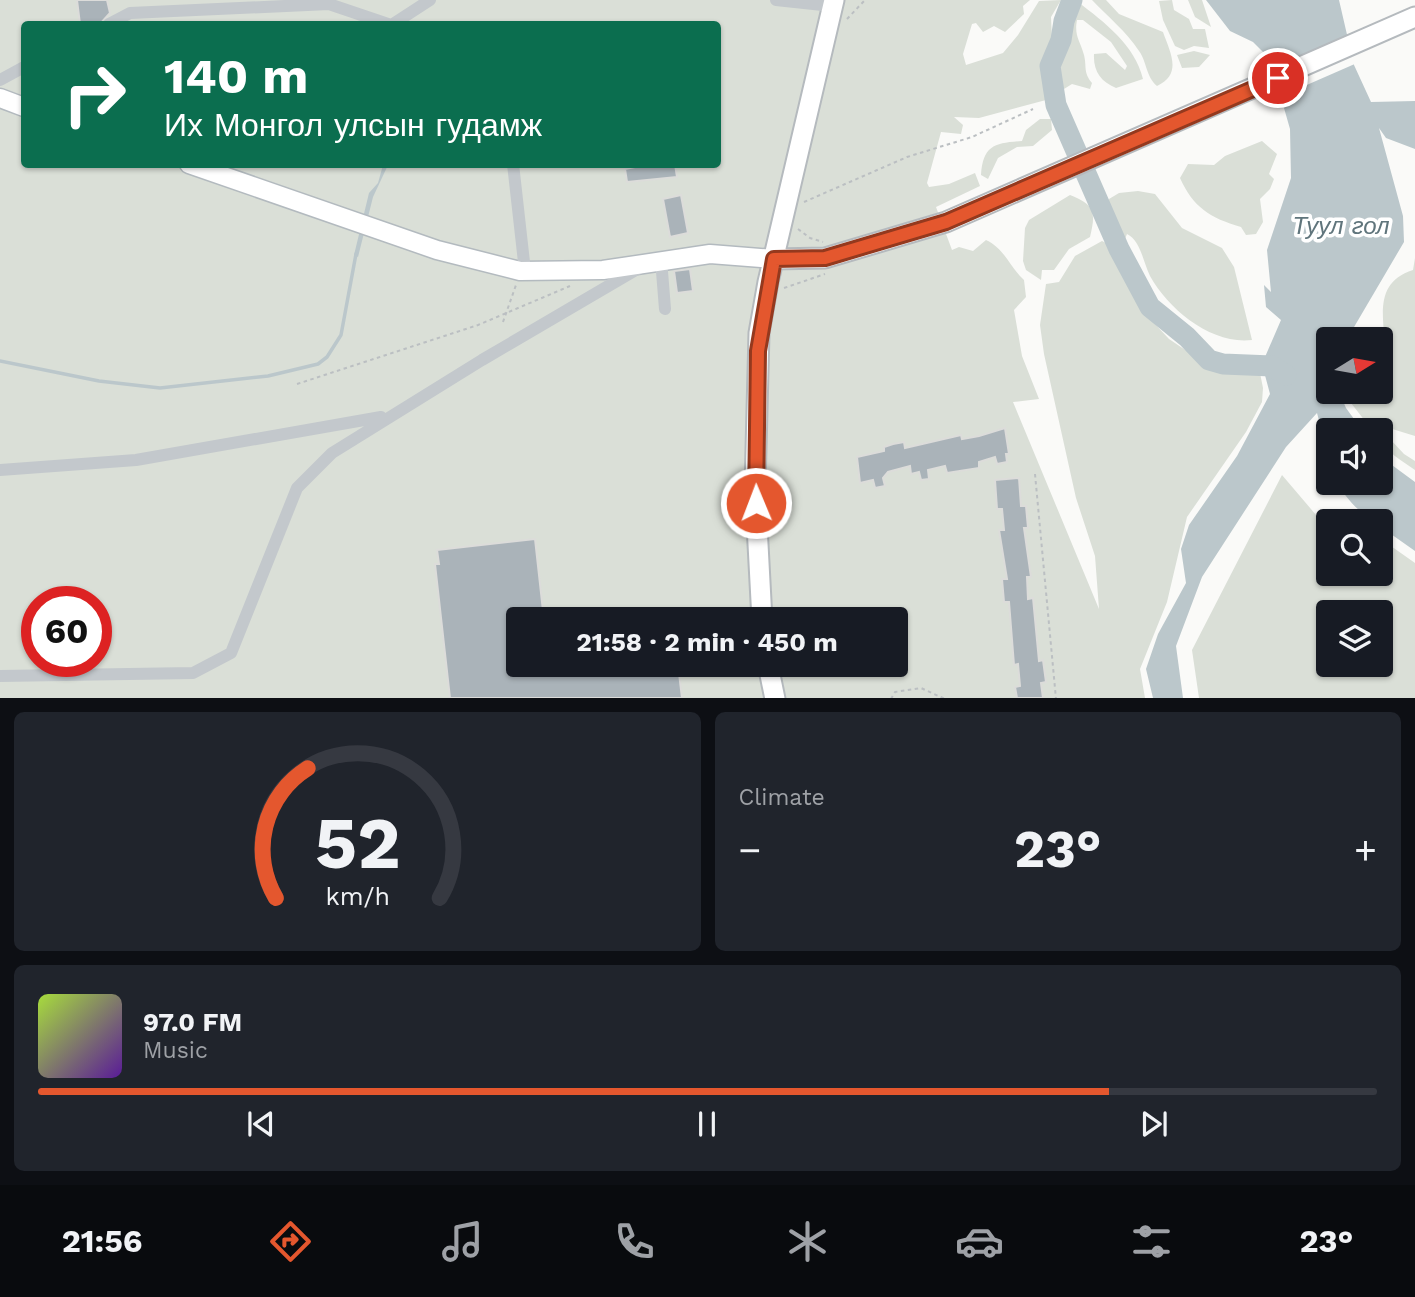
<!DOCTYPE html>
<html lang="en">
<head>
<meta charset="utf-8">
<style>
  :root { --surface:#171b24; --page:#20242c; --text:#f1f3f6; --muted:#9ea1a6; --line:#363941; --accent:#e4572e }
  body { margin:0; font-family:"Work Sans",sans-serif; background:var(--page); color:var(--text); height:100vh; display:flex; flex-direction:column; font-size:26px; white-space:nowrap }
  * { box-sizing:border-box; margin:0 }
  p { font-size:23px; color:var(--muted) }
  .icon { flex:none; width:38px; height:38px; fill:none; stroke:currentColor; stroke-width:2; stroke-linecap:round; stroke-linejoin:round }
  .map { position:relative; height:698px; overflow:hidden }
  .details { display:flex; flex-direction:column; gap:14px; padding:14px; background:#0d0f14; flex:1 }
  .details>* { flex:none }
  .top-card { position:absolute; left:21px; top:21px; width:700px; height:147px; border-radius:7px; box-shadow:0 2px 5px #0004; background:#0b6e4f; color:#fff; overflow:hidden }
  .needle { width:46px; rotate:79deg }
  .controls { position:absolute; left:1316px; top:327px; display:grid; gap:14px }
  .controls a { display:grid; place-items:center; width:77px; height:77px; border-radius:7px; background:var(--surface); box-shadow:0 2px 5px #0004; font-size:35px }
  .speed { position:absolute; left:21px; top:586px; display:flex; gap:14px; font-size:35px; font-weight:700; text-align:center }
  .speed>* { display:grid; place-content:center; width:91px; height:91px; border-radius:50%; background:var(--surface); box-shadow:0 2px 5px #0004; line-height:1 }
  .speed .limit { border:10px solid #d22; background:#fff; color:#111 }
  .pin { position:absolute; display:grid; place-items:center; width:60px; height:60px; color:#fff; margin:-30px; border:4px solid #fff; border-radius:50%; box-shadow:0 2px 7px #0007 }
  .me { position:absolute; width:77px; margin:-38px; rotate:359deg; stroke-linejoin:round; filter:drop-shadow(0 0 5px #0008) }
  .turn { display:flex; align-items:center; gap:24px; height:147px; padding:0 28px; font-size:32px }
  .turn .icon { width:91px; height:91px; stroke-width:2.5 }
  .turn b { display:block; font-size:49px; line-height:60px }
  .big { font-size:52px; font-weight:700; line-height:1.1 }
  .details .tile { flex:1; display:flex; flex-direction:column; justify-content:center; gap:10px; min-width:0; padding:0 24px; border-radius:10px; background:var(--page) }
  .details .dial { align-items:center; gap:0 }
  .dial svg { height:182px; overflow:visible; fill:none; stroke:var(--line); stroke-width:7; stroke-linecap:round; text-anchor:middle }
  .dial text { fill:var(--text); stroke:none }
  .song { display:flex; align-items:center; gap:21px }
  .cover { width:84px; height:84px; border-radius:10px; background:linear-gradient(135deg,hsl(80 70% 55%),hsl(270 70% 35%)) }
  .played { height:7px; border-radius:4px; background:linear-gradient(90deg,var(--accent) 80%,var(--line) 80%) }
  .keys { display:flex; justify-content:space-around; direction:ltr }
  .heat { display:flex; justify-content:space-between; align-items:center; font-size:38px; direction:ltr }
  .details .tiles { flex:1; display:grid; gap:14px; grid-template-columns:1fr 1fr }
  .tile:last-child { grid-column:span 2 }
  .trip { position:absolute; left:506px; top:607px; width:402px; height:70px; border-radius:7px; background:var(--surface); box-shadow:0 2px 5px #0004; font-weight:700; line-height:70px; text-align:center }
  .tab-bar { display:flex; height:112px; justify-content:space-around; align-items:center; background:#090b0e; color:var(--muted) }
  .tab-bar .icon { width:49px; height:49px }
  .tab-bar .selected { color:var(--accent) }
  .tab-bar b { font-size:32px; color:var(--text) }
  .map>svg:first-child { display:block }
  .green { fill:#dadfd7; fill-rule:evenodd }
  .water { fill:#bbc7cb }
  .pier { fill:#fafaf8 }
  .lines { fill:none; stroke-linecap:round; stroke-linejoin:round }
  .stream { stroke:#bbc7cb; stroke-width:3.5 }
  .river { stroke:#bbc7cb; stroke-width:21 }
  .building { fill:#aab3b9; stroke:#dcdcda; stroke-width:2 }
  .secondary-casing { stroke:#b3babf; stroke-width:21 }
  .primary-casing { stroke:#b5babe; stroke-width:23 }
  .path { stroke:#bbbfc2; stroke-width:2; stroke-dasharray:3.5 3.5; stroke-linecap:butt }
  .street { stroke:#c3c8cc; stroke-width:12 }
  .secondary { stroke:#fff; stroke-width:18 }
  .primary { stroke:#fff; stroke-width:19 }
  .route-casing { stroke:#94391e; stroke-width:18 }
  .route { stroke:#e4572e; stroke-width:12 }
  .labels { text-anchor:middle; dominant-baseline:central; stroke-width:7; stroke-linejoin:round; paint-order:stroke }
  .water-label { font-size:24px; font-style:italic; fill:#60757c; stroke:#fff }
</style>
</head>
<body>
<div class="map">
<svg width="1415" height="699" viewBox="0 0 1415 699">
  <rect width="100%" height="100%" fill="#fafaf8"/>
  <!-- green -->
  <path class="green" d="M0 0H1030L1023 6 1024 14 1005 32 994 26 983 32 976 23 972 24 963 54 966 65 1003 53 1018 35 1039 1 1061 0 1051 17 1052 39 1043 74 1046 100 979 118 954 117 963 125 961 134 941 132 927 183 929 187 949 184 975 173 980 186 936 207 952 250 959 247 973 251 986 240C1005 249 1009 266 1024 280L1026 297 1014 310 1022 356 1039 399 1013 402 1099 609 1095 556 1076 498 1044 354 1040 325 1046 284 1059 282 1075 256 1102 241 1108 244 1140 308 1169 339 1215 370 1260 373 1263 388 1262 402 1246 432 1187 517 1167 602 1140 669 1145 698H0ZM24 24H718V164H24ZM37 602H96V662H37ZM518 620H896V665H518Z
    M1092 0H1106L1119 14 1163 32C1170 52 1183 74 1157 86 1146 77 1147 62 1139 51 1126 31 1108 17 1092 0Z
    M1172 0 1174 10 1189 19 1193 29H1205L1209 48 1194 46 1184 50 1175 46 1163 20 1159 1Z
    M1188 0H1202L1211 27 1195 17Z
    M1078 2C1104 22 1135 45 1143 79L1116 88C1101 82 1093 71 1094 54L1106 53 1125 70 1127 66 1111 42 1083 20H1077C1074 36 1080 40 1084 55 1087 67 1083 72 1092 83L1090 89 1072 84 1064 89 1059 87 1057 72Z
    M1194 51 1210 55 1199 67 1182 68 1177 55Z
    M1040 119H1051L1052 130 1033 146 1017 147 998 158 988 179 981 175C983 145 995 143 1022 141L1026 130Z
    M1262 141 1277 154 1269 174 1274 179 1270 189 1260 199 1263 222 1256 234 1246 235 1241 227C1210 218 1193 207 1180 178L1188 164 1214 165 1225 156Z
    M1138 191 1155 194 1182 228 1222 248 1234 267 1252 340C1212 345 1169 310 1150 276 1143 262 1141 241 1127 234L1123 244C1111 234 1106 214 1109 199L1119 193Z
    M1070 195C1095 205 1096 212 1090 237L1069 249 1054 270H1042L1041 280 1026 270 1023 261 1025 228 1029 220Z
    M1415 258V436L1376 424 1404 454 1415 461V470C1400 459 1381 451 1381 430H1372L1351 403 1347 392H1381V340L1370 339 1384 332C1381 303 1382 280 1413 270Z
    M1282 475 1328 529V574H1381V539L1415 563V698H1199L1192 650ZM1328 612H1381V665H1328Z"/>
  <!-- water -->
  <path class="water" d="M1206 0H1339L1354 65 1371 102 1415 101V149L1386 138 1379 128 1403 216 1404 242 1347 339 1328 340V392H1339L1346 408 1362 430H1328V454L1317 413 1286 447 1202 577 1176 646 1183 698H1153L1146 669 1158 634 1186 583 1181 549 1189 525 1237 456 1270 394 1262 364 1281 320 1266 307 1264 285 1271 292 1267 250 1291 178 1290 129 1270 59 1253 42 1230 31Z
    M383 165H388L373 197 358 257 354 255 369 193 378 183Z
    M1381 457 1415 482V551L1381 527V522C1367 522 1343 496 1338 483H1381Z"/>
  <!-- pier -->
  <path class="pier" d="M1351 35 1357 63 1277 98 1270 72Z"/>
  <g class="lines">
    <!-- stream -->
    <path class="stream" d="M0 361 99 381 160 388 268 376 318 364 327 357 341 335 356 254"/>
    <!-- river -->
    <path class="river" d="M1072 0 1064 21 1061 40 1050 66 1056 105 1119 249 1150 307 1187 337 1209 360 1223 364 1272 366 1286 375"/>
  </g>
  <!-- building -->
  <path class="building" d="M77 0H107L110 13 100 24H80Z
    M650 164H675L677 177 627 182 625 169Z
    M681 195 688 233 670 237 663 199Z
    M690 269 693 291 677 293 674 271Z
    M1005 428 1009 454H1006L1007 462 997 464 995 457 979 462V468L947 473 945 466 928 470 929 479 921 480 919 472 911 474 910 466 888 472 883 478 885 486 875 488 873 480 860 483 857 457 884 451V447L893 444 904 442 905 448 961 435 962 439 979 436Z
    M1019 478 1021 506H1026L1028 528H1024L1031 577H1027L1028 599 1033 598 1039 661 1043 660 1046 682 1041 683 1043 698H1017L1015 687 1020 686 1018 664 1014 665 1009 602H1004L1002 579H1007L999 530H1004L1002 509H997L995 480Z
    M535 539 544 620H518V665H678L682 698H450L435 564H439L437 550Z"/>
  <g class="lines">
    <defs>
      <path id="secondary" d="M0 98 24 107
        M189 164 437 250 520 271 603 270 710 254 774 259"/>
      <path id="primary" d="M774 259 825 258 946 222 1415 17
        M762 620 755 487 759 333 768 282 834 0
        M768 665 775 699"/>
    </defs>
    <!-- secondary casing -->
    <use href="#secondary" class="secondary-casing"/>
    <!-- primary casing -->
    <use href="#primary" class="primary-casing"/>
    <!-- path -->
    <path class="path" d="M847 19 865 0
      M804 202 907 157 972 137 1033 109
      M798 229 810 238 823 242
      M784 288 825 274
      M503 322 516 285
      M297 384 478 325 570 286
      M1035 474 1056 699
      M891 699 895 692 921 688 945 699"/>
    <!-- street -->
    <path class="street" d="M776 0 832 6
      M109 24 130 13 329 4 388 24
      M393 24 430 0
      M0 80 24 67
      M513 164 525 271
      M661 259 665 309
      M0 470 136 460 381 417
      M0 676 193 673 231 653 297 488 332 453 482 360 639 268"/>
    <!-- secondary -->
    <use href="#secondary" class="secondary"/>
    <!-- primary -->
    <use href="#primary" class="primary"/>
  </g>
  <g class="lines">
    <defs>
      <path id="route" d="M756 503 758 351 774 259 825 258 946 222 1278 78"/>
    </defs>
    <!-- route casing -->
    <use href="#route" class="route-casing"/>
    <!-- route -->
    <use href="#route" class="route"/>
  </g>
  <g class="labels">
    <!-- water labels -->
    <g class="water-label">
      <text x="1341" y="226">Туул гол</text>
    </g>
  </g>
</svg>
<div class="controls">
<a><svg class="needle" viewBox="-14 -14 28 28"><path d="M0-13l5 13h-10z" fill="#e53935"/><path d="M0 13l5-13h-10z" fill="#9ea1a6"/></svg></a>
<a><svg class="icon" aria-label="sound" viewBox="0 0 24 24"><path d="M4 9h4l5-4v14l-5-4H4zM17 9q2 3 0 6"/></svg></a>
<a><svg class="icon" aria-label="search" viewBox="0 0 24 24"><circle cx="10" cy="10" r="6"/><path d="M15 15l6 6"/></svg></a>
<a><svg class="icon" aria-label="layers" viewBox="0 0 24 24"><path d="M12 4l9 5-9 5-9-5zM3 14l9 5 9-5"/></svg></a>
</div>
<div class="speed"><div class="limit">60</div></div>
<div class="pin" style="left:1278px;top:78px;background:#d93025"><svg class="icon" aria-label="arrive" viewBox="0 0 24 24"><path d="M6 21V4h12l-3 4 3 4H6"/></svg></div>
<svg class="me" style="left:756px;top:503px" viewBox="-20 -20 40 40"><circle r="17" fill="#e4572e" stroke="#fff" stroke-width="3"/><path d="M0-11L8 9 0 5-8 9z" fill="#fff"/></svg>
<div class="trip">21:58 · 2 min · 450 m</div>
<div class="top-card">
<div class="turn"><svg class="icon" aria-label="right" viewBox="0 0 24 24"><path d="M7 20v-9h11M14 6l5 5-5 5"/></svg><div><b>140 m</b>Их Монгол улсын гудамж</div></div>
</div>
</div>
<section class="details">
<div class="tiles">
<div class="tile dial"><svg viewBox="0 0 100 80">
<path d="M14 69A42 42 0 1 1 86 69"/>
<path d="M14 69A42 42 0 0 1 28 12" stroke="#e4572e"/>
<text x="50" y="56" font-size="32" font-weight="700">52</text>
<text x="50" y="72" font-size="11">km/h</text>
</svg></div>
<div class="tile"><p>Climate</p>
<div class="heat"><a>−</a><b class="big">23°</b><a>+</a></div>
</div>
<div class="tile">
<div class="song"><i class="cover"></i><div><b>97.0 FM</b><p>Music</p></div></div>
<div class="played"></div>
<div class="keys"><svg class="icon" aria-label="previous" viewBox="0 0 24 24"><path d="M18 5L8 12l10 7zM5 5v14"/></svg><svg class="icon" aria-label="pause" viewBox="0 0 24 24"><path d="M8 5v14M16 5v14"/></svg><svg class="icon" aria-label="next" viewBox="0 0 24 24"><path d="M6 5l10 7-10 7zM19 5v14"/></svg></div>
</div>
</div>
</section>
<nav class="tab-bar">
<b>21:56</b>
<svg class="icon selected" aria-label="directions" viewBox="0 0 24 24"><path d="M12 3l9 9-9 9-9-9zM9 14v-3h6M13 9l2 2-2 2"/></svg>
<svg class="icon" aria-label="music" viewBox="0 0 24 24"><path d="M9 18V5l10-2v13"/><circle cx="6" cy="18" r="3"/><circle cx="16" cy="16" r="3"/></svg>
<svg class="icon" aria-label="phone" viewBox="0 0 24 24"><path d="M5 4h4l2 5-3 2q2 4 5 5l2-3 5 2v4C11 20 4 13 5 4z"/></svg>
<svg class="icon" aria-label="climate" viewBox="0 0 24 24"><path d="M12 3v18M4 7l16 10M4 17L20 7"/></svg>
<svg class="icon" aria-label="car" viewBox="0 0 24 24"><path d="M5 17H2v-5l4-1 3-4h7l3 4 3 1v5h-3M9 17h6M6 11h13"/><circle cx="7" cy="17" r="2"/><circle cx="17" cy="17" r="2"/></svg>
<svg class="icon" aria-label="filters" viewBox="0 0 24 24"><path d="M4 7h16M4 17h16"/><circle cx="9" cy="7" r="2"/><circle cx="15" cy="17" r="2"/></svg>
<b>23°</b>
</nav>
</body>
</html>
